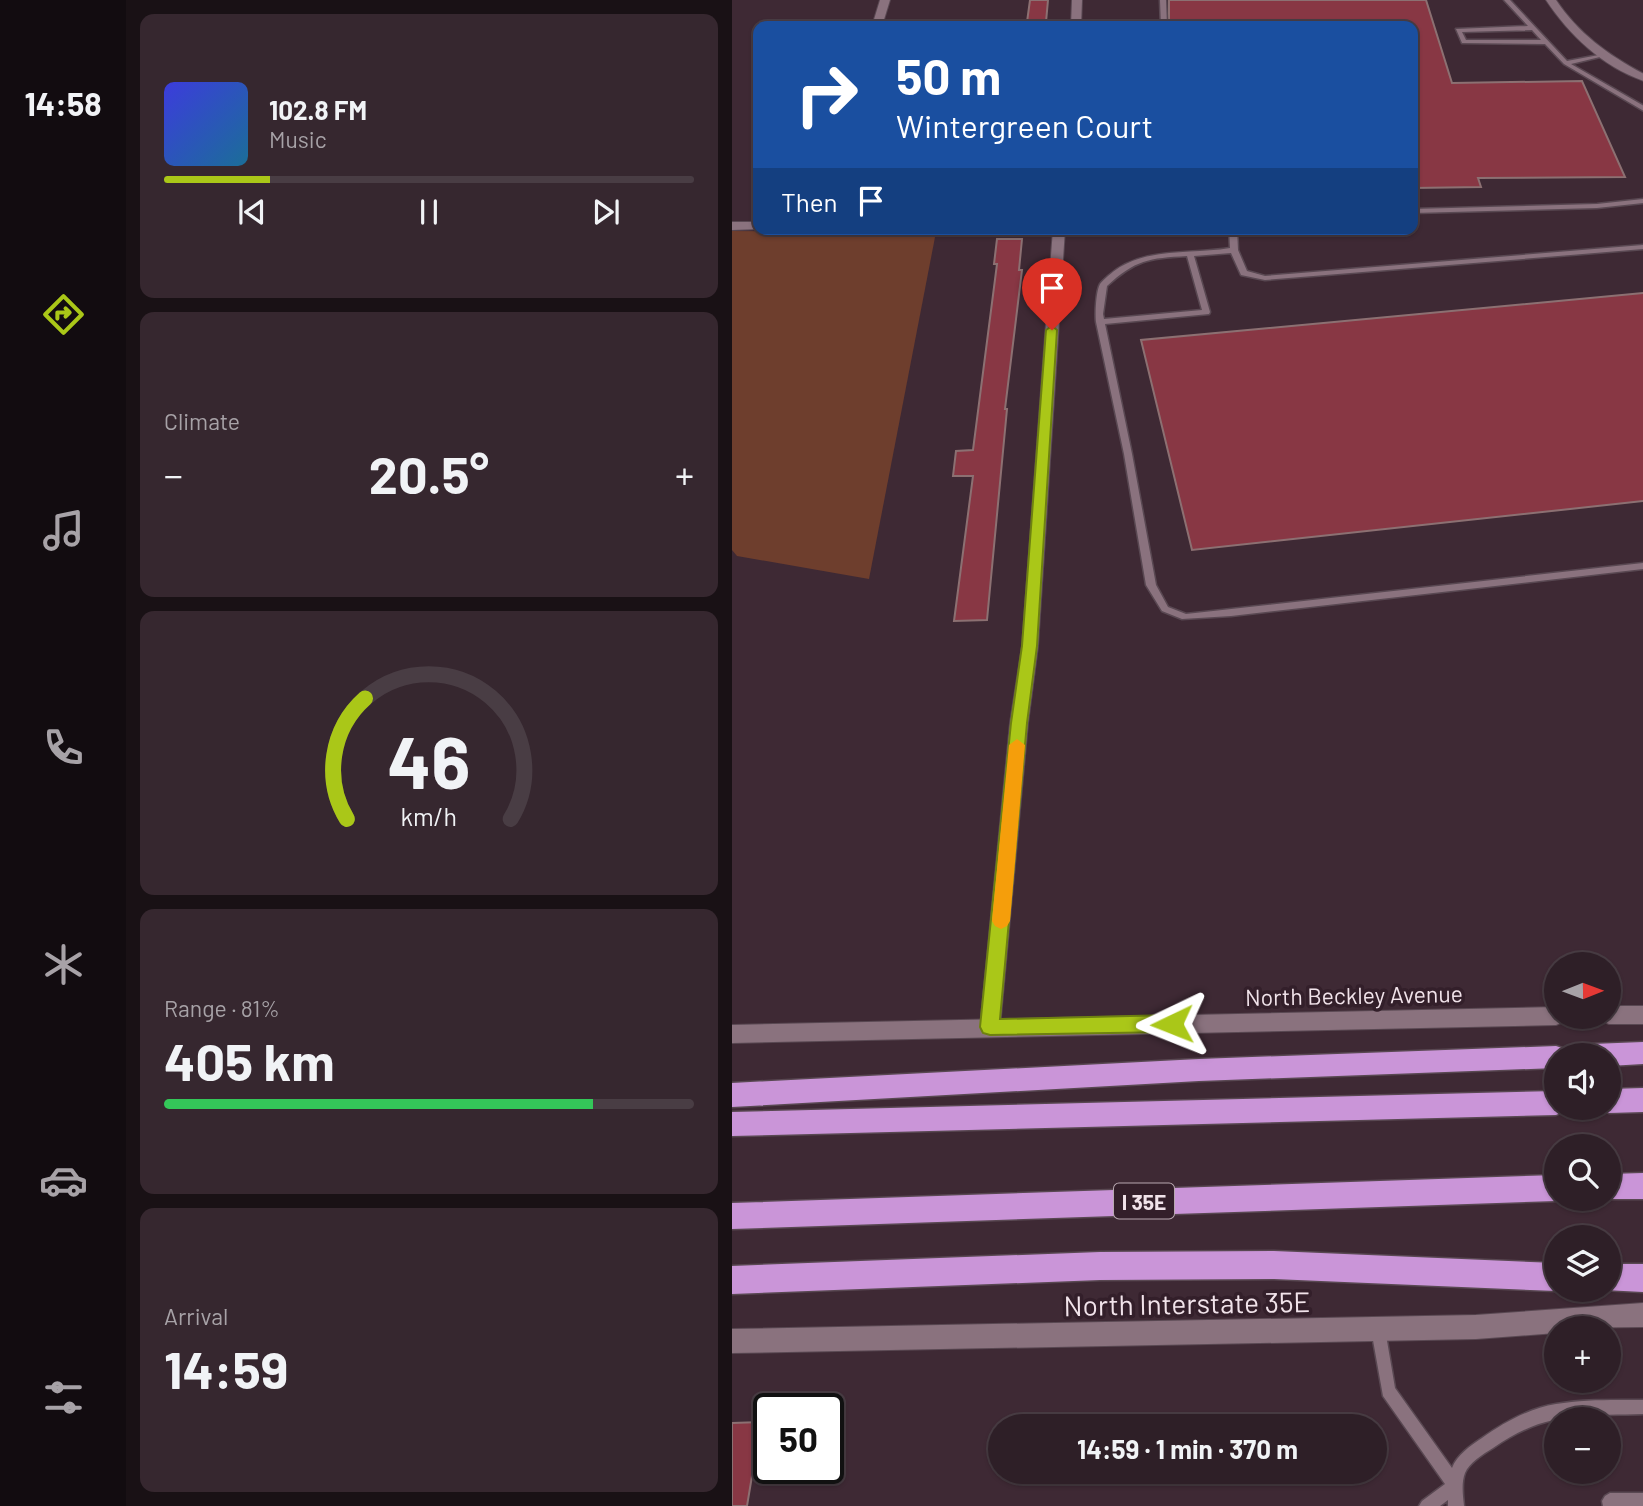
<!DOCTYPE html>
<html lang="en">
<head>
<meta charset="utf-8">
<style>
  :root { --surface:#2e1f27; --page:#36272f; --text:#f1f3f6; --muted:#a7a2a7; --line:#493d44; --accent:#aac718 }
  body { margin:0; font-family:Barlow,sans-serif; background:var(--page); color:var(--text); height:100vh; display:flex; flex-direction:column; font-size:26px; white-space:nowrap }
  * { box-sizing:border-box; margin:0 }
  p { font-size:23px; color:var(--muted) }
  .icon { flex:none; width:38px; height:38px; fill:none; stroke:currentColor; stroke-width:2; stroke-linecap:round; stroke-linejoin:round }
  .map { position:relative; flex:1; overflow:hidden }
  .side { display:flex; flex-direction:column; gap:14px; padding:14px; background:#191115; width:606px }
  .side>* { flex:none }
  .guide { position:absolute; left:21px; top:21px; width:665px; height:214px; border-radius:14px; box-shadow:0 2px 5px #0004,0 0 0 2px var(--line); background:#1a4fa0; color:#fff; overflow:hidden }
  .needle { width:46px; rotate:89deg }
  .buttons { position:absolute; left:812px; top:952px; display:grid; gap:14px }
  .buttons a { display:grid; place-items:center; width:77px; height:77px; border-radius:50%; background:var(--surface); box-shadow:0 2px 5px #0004,0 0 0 2px var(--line); font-size:35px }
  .speed { position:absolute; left:21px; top:1393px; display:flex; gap:14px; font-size:35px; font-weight:700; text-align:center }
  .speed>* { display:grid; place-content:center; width:91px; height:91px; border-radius:50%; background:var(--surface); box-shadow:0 2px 5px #0004,0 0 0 2px var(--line); line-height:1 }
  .speed .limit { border:4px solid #111; border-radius:10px; background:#fff; color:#111 }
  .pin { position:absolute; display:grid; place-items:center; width:60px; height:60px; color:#fff; margin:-72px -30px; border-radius:50% 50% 50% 0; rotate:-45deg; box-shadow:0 0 7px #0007 }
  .pin .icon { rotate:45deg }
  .me { position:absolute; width:77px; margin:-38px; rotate:268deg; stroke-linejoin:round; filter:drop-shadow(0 0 5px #0008) }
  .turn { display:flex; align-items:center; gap:24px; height:147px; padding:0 28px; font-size:32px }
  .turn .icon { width:91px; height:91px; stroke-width:2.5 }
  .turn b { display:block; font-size:49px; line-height:60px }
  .then { display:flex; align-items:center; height:66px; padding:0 28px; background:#0003; gap:14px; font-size:26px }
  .big { font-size:52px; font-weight:700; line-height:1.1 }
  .side .widget { flex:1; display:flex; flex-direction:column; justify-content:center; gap:10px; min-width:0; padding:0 24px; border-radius:14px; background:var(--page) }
  .side .dial { align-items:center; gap:0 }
  .dial svg { height:182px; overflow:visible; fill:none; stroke:var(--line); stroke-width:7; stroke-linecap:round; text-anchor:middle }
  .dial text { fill:var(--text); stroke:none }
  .song { display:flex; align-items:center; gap:21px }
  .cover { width:84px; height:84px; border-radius:10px; background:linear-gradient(135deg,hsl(240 70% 55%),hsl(200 70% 35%)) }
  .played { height:7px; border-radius:4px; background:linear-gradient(90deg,var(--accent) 20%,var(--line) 20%) }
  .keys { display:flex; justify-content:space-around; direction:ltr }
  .heat { display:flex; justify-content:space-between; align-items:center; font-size:38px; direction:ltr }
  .charge { height:10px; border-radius:5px; background:linear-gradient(90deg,#34c759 81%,var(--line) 0) }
  .trip { position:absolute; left:256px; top:1414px; width:399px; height:70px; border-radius:35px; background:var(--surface); box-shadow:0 2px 5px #0004,0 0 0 2px var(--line); font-weight:700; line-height:70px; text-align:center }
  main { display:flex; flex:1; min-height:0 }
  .menu { display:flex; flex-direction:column; width:126px; justify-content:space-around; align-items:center; background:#120c10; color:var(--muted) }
  .menu .icon { width:49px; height:49px }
  .menu .current { color:var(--accent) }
  .menu b { font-size:32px; color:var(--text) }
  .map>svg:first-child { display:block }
  .green { fill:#6e3e2d }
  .building { fill:#883744; stroke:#8c7072; stroke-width:2 }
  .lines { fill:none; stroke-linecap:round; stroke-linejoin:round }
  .service-casing { stroke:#594852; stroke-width:3 }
  .minor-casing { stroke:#594852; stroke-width:2 }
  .tertiary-casing { stroke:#594852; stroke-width:2 }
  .secondary-casing { stroke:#594852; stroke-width:2 }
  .motorway-casing { stroke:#594852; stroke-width:3 }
  .service { fill:#8a727e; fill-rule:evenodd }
  .minor { fill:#8a727e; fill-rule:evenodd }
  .tertiary { fill:#8a727e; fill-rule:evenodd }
  .secondary { fill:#8a727e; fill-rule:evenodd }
  .motorway { fill:#ca95d8; fill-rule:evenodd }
  .route { fill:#aac718; stroke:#6e8110; stroke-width:2 }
  .slow { fill:#f59e0b }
  .labels { text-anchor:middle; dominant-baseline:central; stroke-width:7; stroke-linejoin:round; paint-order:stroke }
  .shield { fill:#331f2a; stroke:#b8a8b0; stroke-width:2 }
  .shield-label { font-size:21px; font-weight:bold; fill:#f1e3ea }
  .street-label { font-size:23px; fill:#f1e3ea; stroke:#331f2a }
  .near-street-label { font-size:28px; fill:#f1e3ea; stroke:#331f2a }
</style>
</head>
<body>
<main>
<nav class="menu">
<b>14:58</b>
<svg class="icon current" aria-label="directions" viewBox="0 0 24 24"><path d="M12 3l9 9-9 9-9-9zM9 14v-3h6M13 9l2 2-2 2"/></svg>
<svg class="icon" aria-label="music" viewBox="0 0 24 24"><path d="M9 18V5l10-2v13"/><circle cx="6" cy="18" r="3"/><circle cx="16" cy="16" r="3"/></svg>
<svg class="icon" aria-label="phone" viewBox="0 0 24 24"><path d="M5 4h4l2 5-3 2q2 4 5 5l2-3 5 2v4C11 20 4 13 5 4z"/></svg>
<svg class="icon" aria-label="climate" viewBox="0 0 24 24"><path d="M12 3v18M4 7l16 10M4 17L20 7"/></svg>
<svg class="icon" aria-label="car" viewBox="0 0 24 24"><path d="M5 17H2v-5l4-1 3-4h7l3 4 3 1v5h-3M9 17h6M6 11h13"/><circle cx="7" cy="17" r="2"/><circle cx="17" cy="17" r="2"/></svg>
<svg class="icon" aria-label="filters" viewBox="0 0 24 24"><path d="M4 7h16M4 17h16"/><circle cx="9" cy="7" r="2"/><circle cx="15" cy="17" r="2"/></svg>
</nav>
<section class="side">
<div class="widget">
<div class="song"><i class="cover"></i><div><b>102.8 FM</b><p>Music</p></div></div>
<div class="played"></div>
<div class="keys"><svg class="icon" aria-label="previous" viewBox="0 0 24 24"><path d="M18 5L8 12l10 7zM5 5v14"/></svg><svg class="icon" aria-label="pause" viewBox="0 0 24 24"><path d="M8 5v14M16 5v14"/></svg><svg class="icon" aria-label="next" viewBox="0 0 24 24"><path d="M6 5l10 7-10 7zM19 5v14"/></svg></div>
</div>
<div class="widget"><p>Climate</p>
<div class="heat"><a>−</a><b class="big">20.5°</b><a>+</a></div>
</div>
<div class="widget dial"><svg viewBox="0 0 100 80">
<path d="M14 69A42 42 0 1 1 86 69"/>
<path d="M14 69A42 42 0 0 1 22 16" stroke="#aac718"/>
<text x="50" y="56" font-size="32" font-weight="700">46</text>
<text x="50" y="72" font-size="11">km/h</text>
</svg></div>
<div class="widget"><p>Range · 81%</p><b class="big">405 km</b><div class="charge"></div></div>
<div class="widget"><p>Arrival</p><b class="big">14:59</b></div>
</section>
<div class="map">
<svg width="912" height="1506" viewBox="0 0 912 1506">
  <rect width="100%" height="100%" fill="#3e2934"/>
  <!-- green -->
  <path class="green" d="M0 231 204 232 137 579 5 556 0 550Z"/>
  <!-- building -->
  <path class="building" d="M298 0H316L314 22H295Z
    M437 0H694L720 83 850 81 893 177 746 178 749 187 681 188V26H437Z
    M265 239H290L287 270H290L273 409H275L255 620 222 621 241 476H221L224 451 241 450 265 264H262Z
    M912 293V501L460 550 409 340Z
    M29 1422 15 1506H0V1423Z"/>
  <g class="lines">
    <defs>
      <path id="service" d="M428 0H434L435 26H429Z
        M772 0H778L835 61 872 54V56L839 64 912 106V111L832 64 813 44 730 43 724 29 796 26ZM800 30 809 40H734L730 32Z
        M912 199V203L865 208 681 213V209L865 204Z
        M497 229H505L506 250 515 271 533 276 912 245V249L533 280 509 275 499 253 462 256 478 312 477 314 373 324 400 454 424 585 436 607 454 614 912 563V569L499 616 450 619 430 611 414 585 392 454 364 322C363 314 364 291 368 284 370 281 373 279 376 276 409 246 457 255 498 248ZM455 256 470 310 372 319 371 314 375 286C403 260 417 258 455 256Z
        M646 1322 651 1324 653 1329 663 1388 720 1468C725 1455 738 1446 750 1438 771 1423 798 1408 824 1404 853 1399 883 1400 912 1400V1414C851 1416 813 1411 761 1448 751 1454 737 1463 733 1473 729 1483 731 1496 732 1506H716V1500L708 1506H687L690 1501 713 1484 651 1396 639 1329 641 1324Z
        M878 1493H912V1506H871L870 1501 873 1496Z"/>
      <path id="minor" d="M148 0H158L150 26H140Z
        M340 0H350L349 26H339Z
        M0 222H26L27 229 0 230Z
        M321 229H333L306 646 296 723 268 1027 265 1033 258 1036 251 1033 248 1027 278 723 290 646Z"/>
      <path id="tertiary" d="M814 0H824C846 33 876 55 912 74V81C871 67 837 35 814 0Z"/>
      <path id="secondary" d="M877 1006H912V1024H877L870 1021 868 1017H877Z
        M824 1007V1017H834L831 1022 824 1025 0 1043V1025Z
        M912 1303V1327L824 1328V1333L744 1339 0 1353V1329L744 1315Z"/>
      <path id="motorway" d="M912 1042V1064L877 1066V1055H848L851 1047 860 1044Z
        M824 1046 833 1049 836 1055H824V1068L467 1081 0 1107V1083L467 1059Z
        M912 1088V1112L877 1113 868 1109 877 1108V1089Z
        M824 1091V1108H835L833 1111 824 1115 0 1136V1112Z
        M912 1173V1199H874H877V1174Z
        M824 1175V1199H829L824 1201 0 1229V1203Z
        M542 1251 824 1263V1290H827L824 1291 542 1279 368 1280 0 1294V1266L368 1252Z
        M877 1264H912V1292L872 1290H877Z"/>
    </defs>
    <!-- service casing -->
    <use href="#service" class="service-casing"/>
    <!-- minor casing -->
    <use href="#minor" class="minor-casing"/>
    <!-- tertiary casing -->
    <use href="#tertiary" class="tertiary-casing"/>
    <!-- secondary casing -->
    <use href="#secondary" class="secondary-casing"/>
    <!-- motorway casing -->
    <use href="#motorway" class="motorway-casing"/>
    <!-- service -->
    <use href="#service" class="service"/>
    <!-- minor -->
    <use href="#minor" class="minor"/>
    <!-- tertiary -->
    <use href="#tertiary" class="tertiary"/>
    <!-- secondary -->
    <use href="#secondary" class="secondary"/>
    <!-- motorway -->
    <use href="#motorway" class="motorway"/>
  </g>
  <!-- route -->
  <path class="route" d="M320 326 325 330 305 646 295 723 268 1019 440 1015 447 1018 450 1024 447 1030 440 1032 258 1035 251 1033 248 1027 279 723 290 646 314 330Z"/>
  <!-- slow -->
  <path class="slow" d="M285 739 293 745 278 921 275 926 269 929 263 926 260 921 277 745Z"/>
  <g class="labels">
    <!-- shield labels -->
    <rect class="shield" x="382" y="1183.5" width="60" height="35" rx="5"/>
    <g class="shield-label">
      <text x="412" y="1201">I 35E</text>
    </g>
    <!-- street labels -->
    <g class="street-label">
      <text transform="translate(622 995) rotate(-1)">North Beckley Avenue</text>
    </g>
    <!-- near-street labels -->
    <g class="near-street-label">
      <text transform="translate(455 1303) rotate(-1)">North Interstate 35E</text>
    </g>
  </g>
</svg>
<div class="buttons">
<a><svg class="needle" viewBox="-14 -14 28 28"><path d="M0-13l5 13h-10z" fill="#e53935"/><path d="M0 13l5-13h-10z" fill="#a7a2a7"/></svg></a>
<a><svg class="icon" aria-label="sound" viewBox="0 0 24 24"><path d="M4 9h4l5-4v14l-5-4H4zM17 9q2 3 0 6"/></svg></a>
<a><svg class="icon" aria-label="search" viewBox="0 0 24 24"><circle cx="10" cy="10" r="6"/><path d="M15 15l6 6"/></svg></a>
<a><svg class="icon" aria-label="layers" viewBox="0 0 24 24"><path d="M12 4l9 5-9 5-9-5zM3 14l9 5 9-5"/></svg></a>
<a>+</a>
<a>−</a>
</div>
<div class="speed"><div class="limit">50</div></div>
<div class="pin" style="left:320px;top:330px;background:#d93025"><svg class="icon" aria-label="arrive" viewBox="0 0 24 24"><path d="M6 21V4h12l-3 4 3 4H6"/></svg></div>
<svg class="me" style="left:440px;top:1024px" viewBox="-20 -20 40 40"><path d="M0-17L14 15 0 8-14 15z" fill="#aac718" stroke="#fff" stroke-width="4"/></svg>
<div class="trip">14:59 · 1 min · 370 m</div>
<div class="guide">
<div class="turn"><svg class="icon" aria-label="right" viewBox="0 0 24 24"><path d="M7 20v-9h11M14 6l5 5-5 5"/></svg><div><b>50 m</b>Wintergreen Court</div></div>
<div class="then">Then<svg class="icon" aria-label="arrive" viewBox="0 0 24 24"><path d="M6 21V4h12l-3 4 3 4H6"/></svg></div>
</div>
</div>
</main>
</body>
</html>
